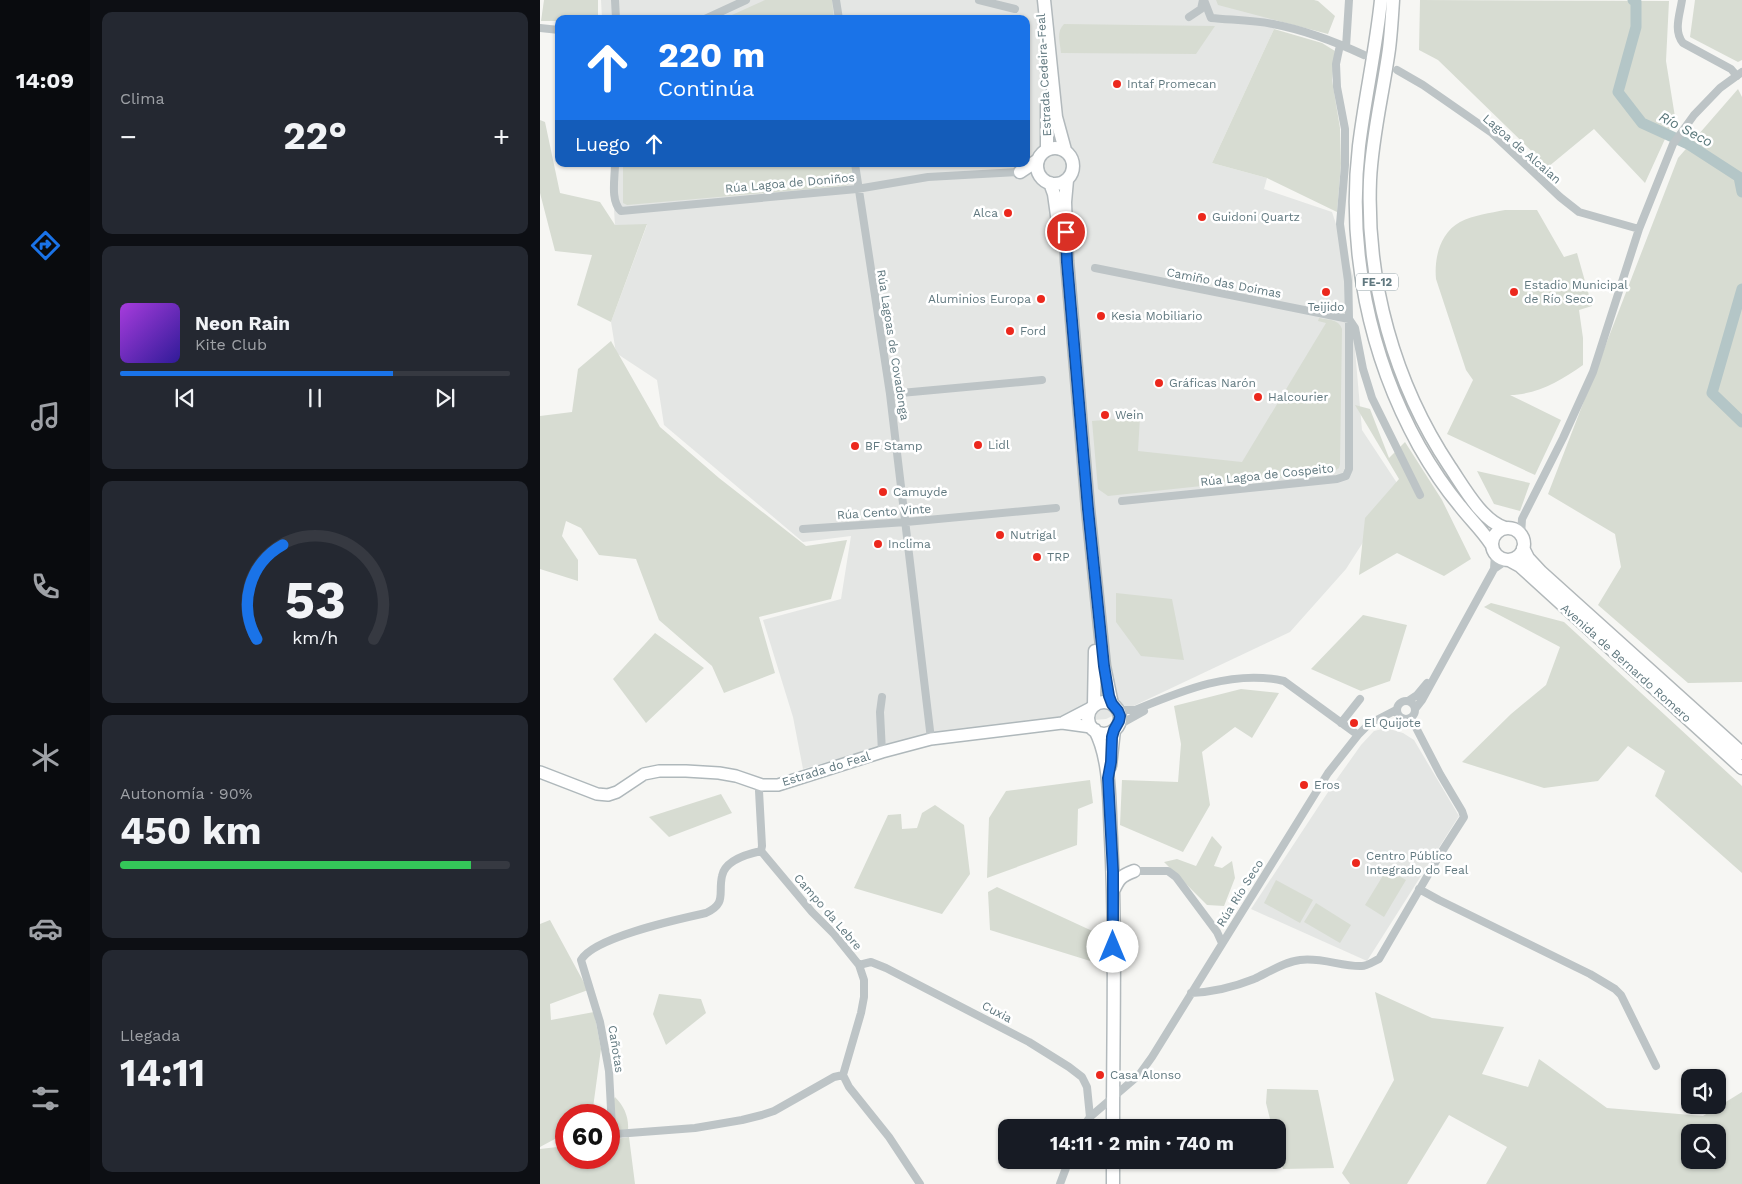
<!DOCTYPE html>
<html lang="es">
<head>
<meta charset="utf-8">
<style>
  :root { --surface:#171b24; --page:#242831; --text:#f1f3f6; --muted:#9ea1a6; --line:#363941; --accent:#1a73e8 }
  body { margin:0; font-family:"Work Sans",sans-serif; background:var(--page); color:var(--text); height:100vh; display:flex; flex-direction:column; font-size:19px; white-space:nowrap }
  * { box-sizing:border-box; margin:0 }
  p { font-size:16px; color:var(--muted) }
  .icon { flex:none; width:28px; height:28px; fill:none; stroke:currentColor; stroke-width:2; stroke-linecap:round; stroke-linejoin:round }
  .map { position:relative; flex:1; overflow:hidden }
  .drawer { display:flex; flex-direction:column; gap:12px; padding:12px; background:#0d0f14; width:450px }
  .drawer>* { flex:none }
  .hud { position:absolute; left:15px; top:15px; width:475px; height:152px; border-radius:10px; box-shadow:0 1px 4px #0004; background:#1a73e8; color:#fff; overflow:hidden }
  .tools { position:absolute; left:1141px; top:1069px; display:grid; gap:10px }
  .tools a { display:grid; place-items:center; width:45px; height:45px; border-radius:10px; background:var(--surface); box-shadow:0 1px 4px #0004; font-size:25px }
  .speed { position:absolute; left:15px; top:1104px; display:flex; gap:10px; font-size:25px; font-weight:700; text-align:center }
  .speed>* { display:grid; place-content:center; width:65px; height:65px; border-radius:50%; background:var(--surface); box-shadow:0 1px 4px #0004; line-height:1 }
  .speed .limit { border:8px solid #d22; background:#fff; color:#111 }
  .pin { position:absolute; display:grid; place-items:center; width:42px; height:42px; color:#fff; margin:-21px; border:2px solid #fff; border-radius:50%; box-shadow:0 1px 5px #0007 }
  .me { position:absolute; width:55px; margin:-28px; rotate:0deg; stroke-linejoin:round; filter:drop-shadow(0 0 4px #0008) }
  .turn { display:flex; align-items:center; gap:18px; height:105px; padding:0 20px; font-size:22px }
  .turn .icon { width:65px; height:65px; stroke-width:2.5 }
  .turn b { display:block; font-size:35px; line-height:42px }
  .then { display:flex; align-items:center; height:48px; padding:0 20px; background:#0003; gap:10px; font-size:19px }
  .big { font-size:38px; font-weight:700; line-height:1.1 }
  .drawer .card { flex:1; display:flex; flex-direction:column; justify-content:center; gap:8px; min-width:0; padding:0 18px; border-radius:10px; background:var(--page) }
  .drawer .dial { align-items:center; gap:0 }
  .dial svg { height:130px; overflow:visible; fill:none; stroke:var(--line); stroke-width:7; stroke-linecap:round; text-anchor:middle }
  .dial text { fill:var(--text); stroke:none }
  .song { display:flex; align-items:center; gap:15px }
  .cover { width:60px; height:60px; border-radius:8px; background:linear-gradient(135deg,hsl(280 70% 55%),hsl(250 70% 35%)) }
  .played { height:5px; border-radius:2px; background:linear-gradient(90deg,var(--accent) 70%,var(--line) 70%) }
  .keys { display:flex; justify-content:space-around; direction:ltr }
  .heat { display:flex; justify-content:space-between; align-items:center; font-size:28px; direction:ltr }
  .charge { height:8px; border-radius:4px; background:linear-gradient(90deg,#34c759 90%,var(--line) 0) }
  .trip { position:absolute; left:458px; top:1119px; width:288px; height:50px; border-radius:10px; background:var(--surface); box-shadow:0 1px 4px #0004; font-weight:700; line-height:50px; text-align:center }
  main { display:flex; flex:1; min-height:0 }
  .dock { display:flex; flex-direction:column; width:90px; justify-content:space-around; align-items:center; background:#090b0e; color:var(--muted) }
  .dock .icon { width:35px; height:35px }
  .dock .on { color:var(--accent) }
  .dock b { font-size:22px; color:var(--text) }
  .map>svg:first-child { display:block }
  .built { fill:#e4e6e4 }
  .green { fill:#d7dcd2; fill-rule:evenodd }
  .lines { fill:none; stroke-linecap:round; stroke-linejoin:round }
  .river { stroke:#b4c6c7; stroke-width:11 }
  .secondary-casing { stroke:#afb8bb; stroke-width:14 }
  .primary-casing { stroke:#b2b9bc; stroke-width:15 }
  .trunk-casing { stroke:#b2b8ba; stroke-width:15 }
  .minor { stroke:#bdc4c6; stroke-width:8 }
  .secondary { stroke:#fff; stroke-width:11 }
  .primary { stroke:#fff; stroke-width:12 }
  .trunk { stroke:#fff; stroke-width:12 }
  .route-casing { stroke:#114b97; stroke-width:12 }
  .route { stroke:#1a73e8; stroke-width:9 }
  .poi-dot { fill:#ec281d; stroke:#fff; stroke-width:2 }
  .labels { text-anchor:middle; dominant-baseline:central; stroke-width:5; stroke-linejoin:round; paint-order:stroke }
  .shield { fill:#fff; stroke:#90a0a5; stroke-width:1 }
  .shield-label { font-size:11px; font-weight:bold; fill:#60787f }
  .street-label { font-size:12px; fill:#60787f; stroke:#fff }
  .poi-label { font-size:12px; fill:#60787f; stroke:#fff; text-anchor:start }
  .water-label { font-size:14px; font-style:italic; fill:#5a787b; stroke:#fff }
</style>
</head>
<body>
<main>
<nav class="dock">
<b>14:09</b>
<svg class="icon on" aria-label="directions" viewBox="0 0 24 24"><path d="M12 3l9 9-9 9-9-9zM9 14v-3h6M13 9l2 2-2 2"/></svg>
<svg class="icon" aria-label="music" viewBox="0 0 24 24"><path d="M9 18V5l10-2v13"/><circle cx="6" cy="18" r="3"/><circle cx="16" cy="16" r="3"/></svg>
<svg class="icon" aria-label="phone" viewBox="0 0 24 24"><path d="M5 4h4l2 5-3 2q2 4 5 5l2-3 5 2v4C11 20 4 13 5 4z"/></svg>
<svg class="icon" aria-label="climate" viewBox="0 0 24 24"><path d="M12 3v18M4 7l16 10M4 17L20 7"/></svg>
<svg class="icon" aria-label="car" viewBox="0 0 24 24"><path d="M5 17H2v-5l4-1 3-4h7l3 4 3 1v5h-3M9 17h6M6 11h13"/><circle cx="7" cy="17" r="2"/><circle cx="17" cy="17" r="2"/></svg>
<svg class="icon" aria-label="filters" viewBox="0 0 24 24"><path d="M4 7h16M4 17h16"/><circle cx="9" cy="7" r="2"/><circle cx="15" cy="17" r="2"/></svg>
</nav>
<section class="drawer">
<div class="card"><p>Clima</p>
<div class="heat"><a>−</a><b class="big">22°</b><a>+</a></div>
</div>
<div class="card">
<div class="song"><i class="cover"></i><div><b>Neon Rain</b><p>Kite Club</p></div></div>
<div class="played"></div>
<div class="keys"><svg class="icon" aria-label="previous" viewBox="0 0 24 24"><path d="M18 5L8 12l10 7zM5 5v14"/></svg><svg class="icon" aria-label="pause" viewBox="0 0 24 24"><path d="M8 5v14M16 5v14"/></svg><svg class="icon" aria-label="next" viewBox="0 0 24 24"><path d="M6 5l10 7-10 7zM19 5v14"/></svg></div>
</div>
<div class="card dial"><svg viewBox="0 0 100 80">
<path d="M14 69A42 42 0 1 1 86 69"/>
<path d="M14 69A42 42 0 0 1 30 11" stroke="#1a73e8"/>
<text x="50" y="56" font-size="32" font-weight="700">53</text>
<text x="50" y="72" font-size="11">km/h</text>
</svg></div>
<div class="card"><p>Autonomía · 90%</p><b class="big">450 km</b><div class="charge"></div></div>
<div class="card"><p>Llegada</p><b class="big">14:11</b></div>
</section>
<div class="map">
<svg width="1202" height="1184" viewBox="0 0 1202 1184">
  <rect width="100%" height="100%" fill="#f6f6f3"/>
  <!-- built -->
  <path class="built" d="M61 0H740L734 29 672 163 727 178 724 189 792 212 813 276V327L822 430 859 486 806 569 750 632 566 719 538 721 510 718 399 732 338 747 263 769 253 717 223 620 301 599 311 536 263 542 124 425 117 380 76 353 71 322 107 225H75L71 164H486V19H62Z
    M846 728 863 733 874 740 919 816 827 961 711 909 794 783 821 745 834 731Z"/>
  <!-- green -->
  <path class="green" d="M4 0H58V19H19V21H1Z
    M225 0H292L294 19H183Z
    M676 0H774L778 1 795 16 788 34 678 5Z
    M880 0 1129 1 1126 61 1135 117 1105 183 1054 129 1008 167 898 60 879 50Z
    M1155 0H1202V60L1198 62 1150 37Z
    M524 24 675 26 656 54 521 53C520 42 516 32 524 24Z
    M734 29 782 43 795 51 792 80 800 128 801 164 797 212 727 178 672 163Z
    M1198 89 1202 97V682L1148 683 1058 605 1081 567 1075 534 1008 494 1138 158Z
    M0 120 5 122 20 193 60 202 75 225 107 224 71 322 37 305 52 255 15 251 0 193Z
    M83 164H311C313 173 314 180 306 186L87 205 83 203Z
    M965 210H997L1024 257 1037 253 1052 306 1039 310 1043 338V365C1020 381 999 394 970 395L1021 420 995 475 907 434 933 380 926 370 896 279C894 258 900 233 920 222 934 215 950 213 965 210Z
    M779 318C788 320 799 319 802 329L800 464 799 468 793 472 568 496 558 489 552 421 600 417 598 451 702 462 786 323 778 321Z
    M71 341 120 427 179 478 266 546 307 540 291 599 219 617 235 673 184 693 172 666 119 620 96 559 59 555 41 528 26 521 22 536 38 560V581L0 569V416L32 412 38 369Z
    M815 405 830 409 849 458 865 442 902 500 931 559 904 576 857 553 819 575 825 518 859 479Z
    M937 471 990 483 980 511 954 504Z
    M576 593 632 599 644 660 601 656 576 622Z
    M951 603 1024 622 1202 786V873L1115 796 1125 771 1088 746 1058 781 1004 788 922 762 971 714 1006 685 1020 647 944 607Z
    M823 615 867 625 850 681 821 691 771 669Z
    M115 633 164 668 106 723 73 679Z
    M701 689 739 693 712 738 695 727 662 752 670 805 643 852 580 825 582 780 638 782 641 744 634 706Z
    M550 780 553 803 538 809 537 845 447 878 449 818 466 791Z
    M181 794 192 813 129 837 109 817Z
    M395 805 424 825 430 874 402 914 314 888 348 815 361 814 362 829 377 828 382 813Z
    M672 836 682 847 674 866 682 868 692 861 695 878 684 906 667 905 624 862 637 859 656 866Z
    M847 869 866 880 844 917 825 905Z
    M736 880 773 900 760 923 724 903Z
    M457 887 561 935 560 964 450 930 448 892Z
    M776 903 811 925 800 943 764 922Z
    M10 920 48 990 10 1004 11 1020 54 1012 61 1049 52 1115H26V1133L0 1147V924Z
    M835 992 892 1018 964 1027 942 1074 988 1087 999 1059 1067 1108 1163 1116 1202 1092V1184H946L967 1147 909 1115 867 1184H810L802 1173 854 1080ZM1150 1132H1178V1160H1150Z
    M119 994 161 999 166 1013 126 1045 113 1014Z
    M727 1089 778 1090 794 1168 743 1169 736 1143V1128L732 1127 726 1103Z
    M75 1097C84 1106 89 1117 88 1130H80L74 1125 72 1103Z
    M89 1137 95 1184H0V1149L26 1146V1158H69V1140Z"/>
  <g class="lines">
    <!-- river -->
    <path class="river" d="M1093 0 1096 2V27L1078 92 1102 123 1148 144 1199 177 1202 192
      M1202 289 1172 393 1202 422"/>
    <defs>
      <path id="secondary" d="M524 722 551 708
        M0 772 57 794 68 795 77 792 104 774 119 771H146L179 773 196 776 222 785H238L342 752 391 739 522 723 551 727"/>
      <path id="primary" d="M504 0 516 117 525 150
        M507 105V149
        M497 166a18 18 0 1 1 36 0a18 18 0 1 1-36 0Z
        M480 172 498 160
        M527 180 525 202 527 261 548 509 564 666 572 704
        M510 183 514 194 520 237
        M548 718a16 16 0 1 1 32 0a16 16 0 1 1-32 0Z
        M554 705 555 651
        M555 730C571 760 569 805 571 838 576 934 573 1031 573 1128
        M570 766 574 730
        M573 891C579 878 581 876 594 871
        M573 1160V1184"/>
      <path id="trunk" d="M841 0C836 49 825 97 819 146 807 249 829 356 879 446 891 467 905 488 920 506 930 519 942 530 951 544
        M853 0C852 16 851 33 849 49 843 93 832 136 830 180 826 281 854 383 910 467 923 486 942 521 965 528
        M952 544a16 16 0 1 1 32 0a16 16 0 1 1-32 0Z
        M983 548 988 558 1001 572 1202 753
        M969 560 980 566 1202 768"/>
    </defs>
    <!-- secondary casing -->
    <use href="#secondary" class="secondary-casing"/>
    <!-- primary casing -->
    <use href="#primary" class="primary-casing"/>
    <!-- trunk casing -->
    <use href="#trunk" class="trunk-casing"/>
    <!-- minor -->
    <path class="minor" d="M75 0 76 19
      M296 0 299 19
      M439 0 475 9
      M664 0 671 18C691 20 713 20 733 24 764 30 796 42 824 55
      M1142 0C1140 14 1133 31 1143 43L1191 69 1197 76
      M649 17 661 9 663 0
      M165 19 206 0
      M0 28 19 30
      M800 45 796 64 797 87 805 129V165L800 224 808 281 809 319 815 328 823 369 832 398 880 495
      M806 47 809 0
      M857 70 883 85 952 133 1020 197 1039 212 1099 229
      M75 164C75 178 70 201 81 211L317 189 388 177 480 172
      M315 164 350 394 391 739
      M555 268 809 319V469L806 476 797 479 582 501
      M350 394 502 380
      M263 529 366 522 516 508
      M981 535 982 519 1023 438 1053 372 1099 229 1133 144 1154 115 1180 88 1202 72
      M954 569 955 554
      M857 710a9 9 0 1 1 18 0a9 9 0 1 1-18 0Z
      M868 701 877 695 887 683
      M576 707 583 710H595C641 691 693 669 744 681L818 735
      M875 709 882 700 954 569 967 560
      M801 723 820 699
      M577 726 604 711
      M342 752 340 712 342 697
      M222 785 219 791 222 846 221 851 272 912 294 934 319 965 324 980V997L321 1013 303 1075 309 1087 349 1137 380 1184
      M221 851C207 854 185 860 182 876 178 894 187 903 166 913 139 919 54 937 41 960L60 1022 69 1071 72 1128 76 1134 155 1128 202 1120 222 1115 234 1111 294 1077 303 1075
      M594 871H628L636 877 677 932 682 943
      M879 889 899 900 1050 974 1075 989 1081 995 1116 1066
      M319 965 331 962 346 968 489 1042 529 1067 542 1077 547 1087 550 1117
      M651 993C673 992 694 987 714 979 729 972 744 962 760 960 782 957 802 967 822 966 827 966 834 961 839 959L899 856 924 817 922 811 900 774 871 718
      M542 1128 550 1117 599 1075 612 1057 788 773 818 735 829 724 856 710
      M520 1184 529 1160"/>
    <!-- secondary -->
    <use href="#secondary" class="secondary"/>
    <!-- primary -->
    <use href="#primary" class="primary"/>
    <!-- trunk -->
    <use href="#trunk" class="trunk"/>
  </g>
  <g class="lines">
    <defs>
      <path id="route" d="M526 232 527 262 548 509 564 666 569 696 572 704 578 711 580 716 579 721 574 730 572 737 571 762 568 778 573 872V947"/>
    </defs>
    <!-- route casing -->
    <use href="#route" class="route-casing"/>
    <!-- route -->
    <use href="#route" class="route"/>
  </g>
  <!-- markers -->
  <g class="poi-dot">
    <circle cx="577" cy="84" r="5"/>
    <circle cx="468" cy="213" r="5"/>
    <circle cx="662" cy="217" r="5"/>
    <circle cx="786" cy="292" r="5"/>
    <circle cx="974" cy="292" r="5"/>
    <circle cx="501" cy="299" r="5"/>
    <circle cx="561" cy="316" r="5"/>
    <circle cx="470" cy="331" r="5"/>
    <circle cx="619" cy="383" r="5"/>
    <circle cx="718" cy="397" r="5"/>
    <circle cx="565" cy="415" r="5"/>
    <circle cx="438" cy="445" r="5"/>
    <circle cx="315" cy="446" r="5"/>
    <circle cx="343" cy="492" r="5"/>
    <circle cx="460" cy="535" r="5"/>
    <circle cx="338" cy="544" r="5"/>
    <circle cx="497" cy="557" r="5"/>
    <circle cx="814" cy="723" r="5"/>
    <circle cx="764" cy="785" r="5"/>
    <circle cx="816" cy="863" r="5"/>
    <circle cx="560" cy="1075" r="5"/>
  </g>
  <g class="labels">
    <!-- shield labels -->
    <rect class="shield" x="816" y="273.5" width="42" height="17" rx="4"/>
    <g class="shield-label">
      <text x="837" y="282">FE-12</text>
    </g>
    <!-- street labels -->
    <g class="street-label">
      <text transform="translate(504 75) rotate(-93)">Estrada Cedeira-Feal</text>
      <text transform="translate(982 149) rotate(41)">Lagoa de Alcaian</text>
      <text transform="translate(250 183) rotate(-5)">Rúa Lagoa de Doniños</text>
      <text transform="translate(684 283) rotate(11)">Camiño das Doimas</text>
      <text transform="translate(353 345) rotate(81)">Rúa Lagoas de Covadonga</text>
      <text transform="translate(727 475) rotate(-6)">Rúa Lagoa de Cospeito</text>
      <text transform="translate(344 512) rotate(-4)">Rúa Cento Vinte</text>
      <text transform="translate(1086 663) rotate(42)">Avenida de Bernardo Romero</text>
      <text transform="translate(286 769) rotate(-17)">Estrada do Feal</text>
      <text transform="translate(700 893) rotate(-58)">Rúa Río Seco</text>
      <text transform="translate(288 912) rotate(49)">Campo da Lebre</text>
      <text transform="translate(457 1012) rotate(28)">Cuxia</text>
      <text transform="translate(76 1049) rotate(81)">Cañotas</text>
    </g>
    <!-- poi labels -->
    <g class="poi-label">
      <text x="587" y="84">Intaf Promecan</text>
      <text x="458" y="213" text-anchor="end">Alca</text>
      <text x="672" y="217">Guidoni Quartz</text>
      <text x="984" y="285">Estadio Municipal<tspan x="984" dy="14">de Río Seco</tspan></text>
      <text x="491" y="299" text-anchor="end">Aluminios Europa</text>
      <text x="786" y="307" text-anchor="middle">Teijido</text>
      <text x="571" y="316">Kesia Mobiliario</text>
      <text x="480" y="331">Ford</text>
      <text x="629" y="383">Gráficas Narón</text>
      <text x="728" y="397">Halcourier</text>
      <text x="575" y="415">Wein</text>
      <text x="448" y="445">Lidl</text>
      <text x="325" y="446">BF Stamp</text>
      <text x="353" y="492">Camuyde</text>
      <text x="470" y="535">Nutrigal</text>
      <text x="348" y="544">Inclima</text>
      <text x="507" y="557">TRP</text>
      <text x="824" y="723">El Quijote</text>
      <text x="774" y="785">Eros</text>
      <text x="826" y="856">Centro Público<tspan x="826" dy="14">Integrado do Feal</tspan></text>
      <text x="570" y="1075">Casa Alonso</text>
    </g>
    <!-- water labels -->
    <g class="water-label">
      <text transform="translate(1146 129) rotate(28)">Río Seco</text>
    </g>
  </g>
</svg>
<div class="tools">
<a><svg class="icon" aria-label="sound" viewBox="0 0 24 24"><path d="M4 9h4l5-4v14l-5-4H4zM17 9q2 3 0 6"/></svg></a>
<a><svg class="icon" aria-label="search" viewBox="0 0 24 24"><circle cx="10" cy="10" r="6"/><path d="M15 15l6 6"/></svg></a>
</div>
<div class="speed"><div class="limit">60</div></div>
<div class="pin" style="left:526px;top:232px;background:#d93025"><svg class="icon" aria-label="arrive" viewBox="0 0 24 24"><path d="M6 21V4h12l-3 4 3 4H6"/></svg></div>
<svg class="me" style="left:573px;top:947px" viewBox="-20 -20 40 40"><circle r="19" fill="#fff"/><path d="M0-13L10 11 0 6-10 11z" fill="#1a73e8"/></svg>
<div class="trip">14:11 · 2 min · 740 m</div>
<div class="hud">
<div class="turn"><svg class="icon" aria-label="ahead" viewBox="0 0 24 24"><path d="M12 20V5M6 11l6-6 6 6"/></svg><div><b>220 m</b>Continúa</div></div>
<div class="then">Luego<svg class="icon" aria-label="ahead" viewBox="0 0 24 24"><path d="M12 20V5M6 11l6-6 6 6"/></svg></div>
</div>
</div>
</main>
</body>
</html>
